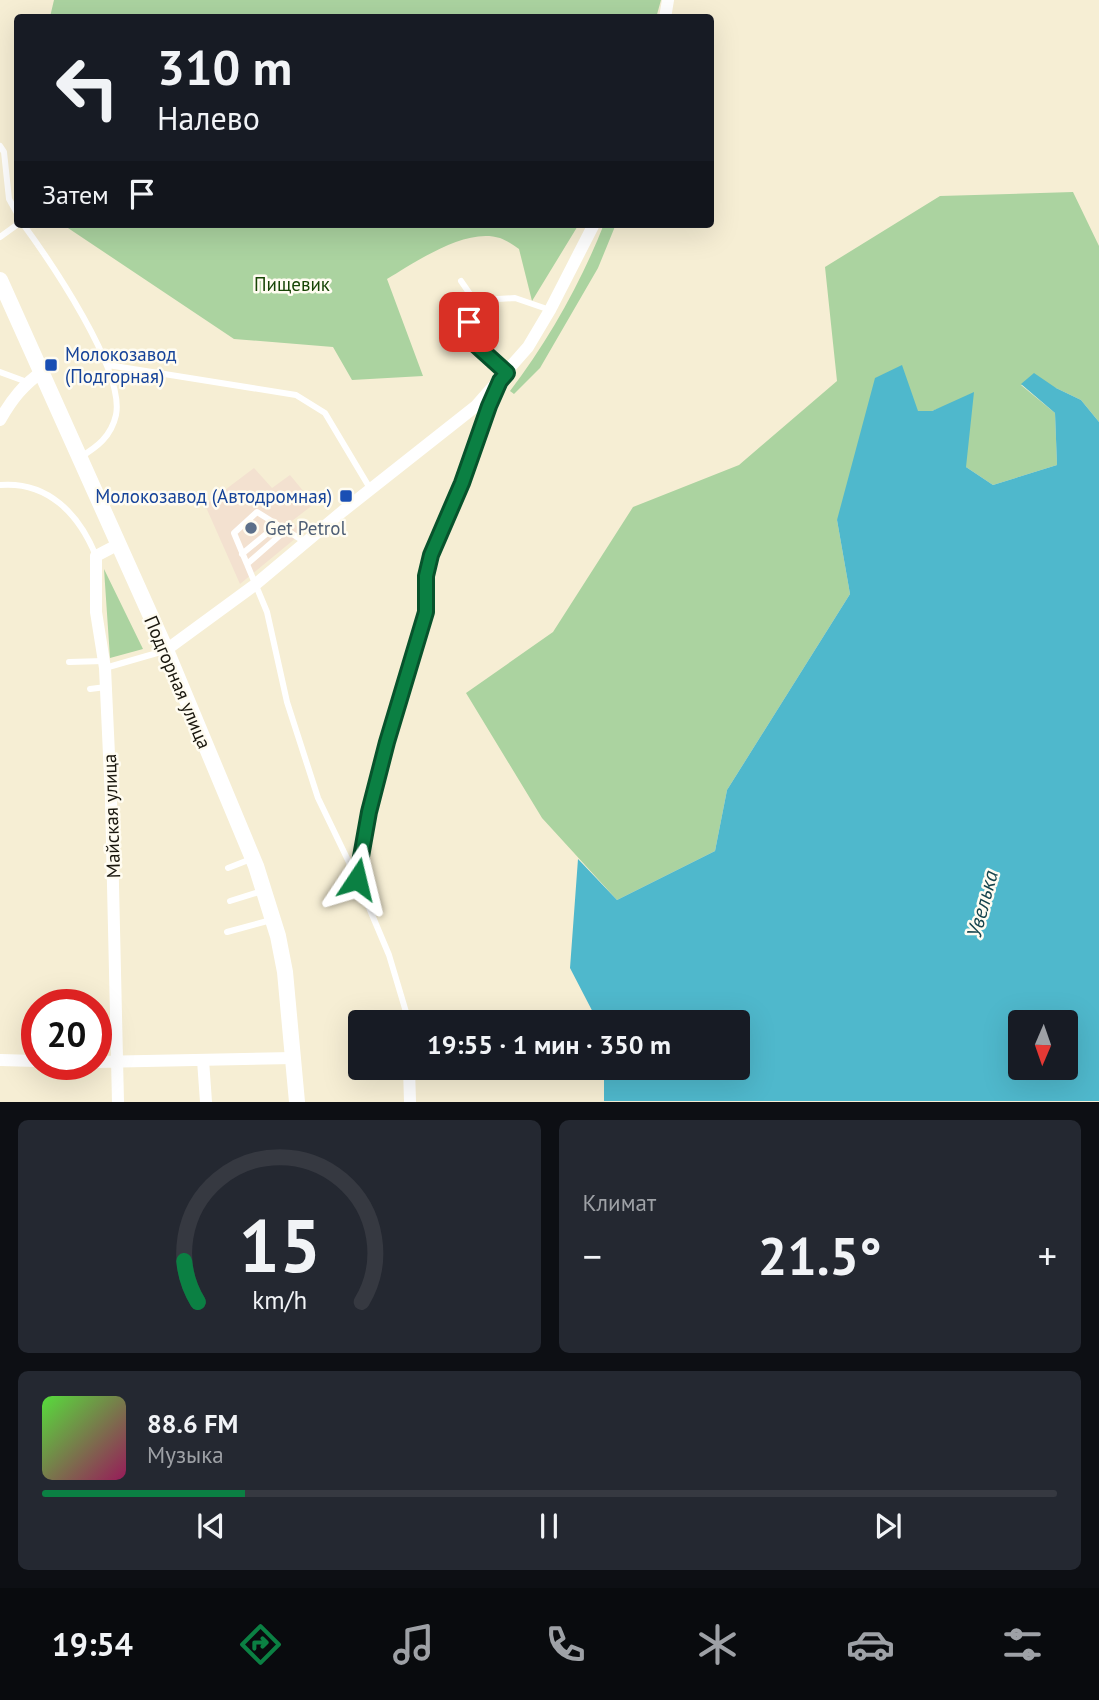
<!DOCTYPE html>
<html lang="ru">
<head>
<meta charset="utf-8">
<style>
  :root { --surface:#171b24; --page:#242831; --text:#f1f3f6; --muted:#9ea1a6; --line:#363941; --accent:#0b8043 }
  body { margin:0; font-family:"PT Sans",sans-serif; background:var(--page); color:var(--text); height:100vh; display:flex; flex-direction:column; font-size:26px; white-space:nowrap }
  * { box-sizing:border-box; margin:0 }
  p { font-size:23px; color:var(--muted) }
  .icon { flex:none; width:38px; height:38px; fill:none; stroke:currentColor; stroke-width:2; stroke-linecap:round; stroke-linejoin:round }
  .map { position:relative; height:1102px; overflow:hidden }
  .details { display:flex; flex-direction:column; gap:18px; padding:18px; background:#0d0f14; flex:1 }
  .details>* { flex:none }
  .banner { position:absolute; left:14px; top:14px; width:700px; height:214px; border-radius:7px; box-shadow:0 7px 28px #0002; background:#171b24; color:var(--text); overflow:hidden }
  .needle { width:46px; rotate:182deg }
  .tools { position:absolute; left:1008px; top:1010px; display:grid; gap:14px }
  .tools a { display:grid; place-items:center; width:70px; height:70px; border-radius:7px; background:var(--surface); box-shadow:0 7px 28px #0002; font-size:35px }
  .speed { position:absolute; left:21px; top:989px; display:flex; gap:14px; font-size:35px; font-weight:700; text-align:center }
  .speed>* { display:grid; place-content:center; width:91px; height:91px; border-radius:50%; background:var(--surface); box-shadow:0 7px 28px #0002; line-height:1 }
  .speed .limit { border:10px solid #d22; background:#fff; color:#111 }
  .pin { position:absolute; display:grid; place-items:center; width:60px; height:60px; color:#fff; margin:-30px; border-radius:14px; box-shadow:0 4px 10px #0006 }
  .me { position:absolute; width:77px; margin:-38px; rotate:10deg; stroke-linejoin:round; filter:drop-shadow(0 0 5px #0008) }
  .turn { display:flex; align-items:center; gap:24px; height:147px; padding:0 28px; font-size:32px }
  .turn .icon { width:91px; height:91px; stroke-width:2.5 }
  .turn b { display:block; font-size:49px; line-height:60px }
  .then { display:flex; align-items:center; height:66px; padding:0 28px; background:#0003; gap:14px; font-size:26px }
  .big { font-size:52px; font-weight:700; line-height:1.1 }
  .details .card { flex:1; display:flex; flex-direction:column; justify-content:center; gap:10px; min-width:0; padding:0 24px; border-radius:10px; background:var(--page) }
  .details .dial { align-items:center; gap:0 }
  .dial svg { height:182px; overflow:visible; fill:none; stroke:var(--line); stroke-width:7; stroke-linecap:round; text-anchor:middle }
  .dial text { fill:var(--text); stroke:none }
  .song { display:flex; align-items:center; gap:21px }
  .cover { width:84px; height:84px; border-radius:10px; background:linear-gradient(135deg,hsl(110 70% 55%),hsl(330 70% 35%)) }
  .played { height:7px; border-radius:4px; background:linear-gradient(90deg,var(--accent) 20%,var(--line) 20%) }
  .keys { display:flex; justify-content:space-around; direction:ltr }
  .heat { display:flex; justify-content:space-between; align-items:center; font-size:38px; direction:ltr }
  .details .tiles { flex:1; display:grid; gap:18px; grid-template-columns:1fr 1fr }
  .card:last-child { grid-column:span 2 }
  .trip { position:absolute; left:348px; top:1010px; width:402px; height:70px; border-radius:7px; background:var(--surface); box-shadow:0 7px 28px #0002; font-weight:700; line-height:70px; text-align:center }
  .menu { display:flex; height:112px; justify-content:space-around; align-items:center; background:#090b0e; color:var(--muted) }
  .menu .icon { width:49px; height:49px }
  .menu .selected { color:var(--accent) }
  .menu b { font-size:32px; color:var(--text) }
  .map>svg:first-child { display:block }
  .commercial { fill:#f3e1d0 }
  .green { fill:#abd3a0 }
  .water { fill:#4fb8cc; fill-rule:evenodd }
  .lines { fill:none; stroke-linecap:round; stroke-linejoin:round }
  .service { stroke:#fff; stroke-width:6 }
  .minor { stroke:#fff; stroke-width:12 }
  .tertiary { stroke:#fff; stroke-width:16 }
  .route-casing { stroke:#07532c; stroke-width:18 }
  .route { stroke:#0b8043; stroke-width:12 }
  .transit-dot { fill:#1a4fb4; stroke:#fffcf1; stroke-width:2.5 }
  .service-dot { fill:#5c6f8a; stroke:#fffcf1; stroke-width:2.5 }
  .labels { text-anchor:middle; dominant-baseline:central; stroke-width:5; stroke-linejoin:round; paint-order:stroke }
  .park-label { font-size:19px; fill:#174505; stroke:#fffcf1 }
  .transit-label { font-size:19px; fill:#164399; stroke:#fffcf1; text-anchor:start }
  .service-label { font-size:19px; fill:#4e5e75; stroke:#fffcf1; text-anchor:start }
  .street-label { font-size:19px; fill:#1a170e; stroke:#fffcf1 }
  .water-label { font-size:21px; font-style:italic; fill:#14434c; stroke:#fffcf1 }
</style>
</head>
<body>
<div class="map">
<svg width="1099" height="1102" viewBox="0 0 1099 1102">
  <rect width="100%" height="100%" fill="#f6eed4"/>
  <!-- commercial -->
  <path class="commercial" d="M254 468 272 488 290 475 314 504 292 521 302 533 240 584 205 505Z"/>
  <!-- green -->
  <path class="green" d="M54 0H661L656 18 50 17Z
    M1073 192 1099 246V422L1081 400 1056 388 1021 385 1055 413 1057 465 993 485 966 467 948 405 932 411H918L837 520 850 594 727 790 715 851 617 900 542 818 466 693 553 632 633 507 739 465 837 381 825 267 940 196Z
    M62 224H579L532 301 519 249C513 245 506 240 500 238 465 227 416 262 387 279L423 376 352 380 333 347 234 339Z
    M604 224H616L598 268 540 368 514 394 510 391C548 341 581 283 604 224Z
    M104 569 143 649 110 658Z"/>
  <!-- water -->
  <path class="water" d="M902 365 918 411H932L974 392 966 467 993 485 1057 465 1055 413 1021 384 1034 373 1056 388 1081 400 1099 422V1101H604V1068H738V1022H598L570 968 578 859 617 900 715 851 727 790 850 594 837 520 875 378ZM1020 1022H1066V1068H1020Z"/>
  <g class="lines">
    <!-- service -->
    <path class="service" d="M0 146 4 152 9 199 18 215
      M23 224C50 261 125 370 116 415 111 437 97 447 79 458
      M0 237 18 224
      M461 281 472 297 482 300 515 298 550 310
      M469 322 476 345 505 372
      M108 365 296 395 325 413 371 490
      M0 372 27 382
      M0 485C48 481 79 514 96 556
      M305 542 257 512 234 533 267 612 287 702 318 798 357 879 389 955 409 1022
      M242 554 277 525
      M247 564 286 530
      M69 662 104 661
      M105 668 164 651
      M90 689 106 687
      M228 868 251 859
      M357 879 369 812 387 742 426 612V576L431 555 462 483 497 389
      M230 901 262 891
      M227 932 271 920"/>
    <!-- minor -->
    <path class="minor" d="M665 18 668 0
      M0 420C12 399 23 385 43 371
      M117 545 96 556V612L105 668 111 798 118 1102
      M166 650 256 584 343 511 476 406 528 347 550 310 594 224
      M0 1060 37 1061
      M203 1060 206 1102
      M96 1062 293 1058
      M409 1068 410 1102"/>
    <!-- tertiary -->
    <path class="tertiary" d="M0 280 166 650 256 866 278 936 285 972 297 1102"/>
  </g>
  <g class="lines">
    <defs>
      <path id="route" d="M357 879 369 812 387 742 426 612V576L431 555 462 483 489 406 500 381 507 373 476 345 469 322"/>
    </defs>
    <!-- route casing -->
    <use href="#route" class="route-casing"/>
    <!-- route -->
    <use href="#route" class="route"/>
  </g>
  <!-- markers -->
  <g class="transit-dot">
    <rect x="44" y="358" width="14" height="14" rx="3.5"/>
    <rect x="339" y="489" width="14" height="14" rx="3.5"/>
  </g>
  <circle class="service-dot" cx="251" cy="528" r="7"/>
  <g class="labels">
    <!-- park labels -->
    <g class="park-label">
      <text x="292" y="284">Пищевик</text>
    </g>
    <!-- transit labels -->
    <g class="transit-label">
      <text x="65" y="354">Молокозавод<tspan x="65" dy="22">(Подгорная)</tspan></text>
      <text x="332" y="496" text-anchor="end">Молокозавод (Автодромная)</text>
    </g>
    <!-- service labels -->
    <g class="service-label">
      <text x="265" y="528">Get Petrol</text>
    </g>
    <!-- street labels -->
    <g class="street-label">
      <text transform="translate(178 682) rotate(67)">Подгорная улица</text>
      <text transform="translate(111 816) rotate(-92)">Майская улица</text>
    </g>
    <!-- water labels -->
    <g class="water-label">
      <text transform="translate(982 904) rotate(-75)">Увелька</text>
    </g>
  </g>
</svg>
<div class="tools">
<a><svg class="needle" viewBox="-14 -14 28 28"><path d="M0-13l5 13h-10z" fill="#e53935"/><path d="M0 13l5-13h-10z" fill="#9ea1a6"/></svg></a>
</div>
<div class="speed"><div class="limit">20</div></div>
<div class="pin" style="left:469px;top:322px;background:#d93025"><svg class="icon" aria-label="arrive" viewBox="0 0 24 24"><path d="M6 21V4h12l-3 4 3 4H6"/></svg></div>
<svg class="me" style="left:357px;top:879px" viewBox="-20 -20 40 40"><path d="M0-17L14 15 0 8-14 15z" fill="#0b8043" stroke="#fff" stroke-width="4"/></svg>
<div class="trip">19:55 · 1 мин · 350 m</div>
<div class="banner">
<div class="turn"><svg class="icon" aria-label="left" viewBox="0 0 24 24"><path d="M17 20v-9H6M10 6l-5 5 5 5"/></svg><div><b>310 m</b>Налево</div></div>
<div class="then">Затем<svg class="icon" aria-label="arrive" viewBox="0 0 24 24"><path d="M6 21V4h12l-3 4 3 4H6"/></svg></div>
</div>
</div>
<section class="details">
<div class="tiles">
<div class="card dial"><svg viewBox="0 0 100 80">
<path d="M14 69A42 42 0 1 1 86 69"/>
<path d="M14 69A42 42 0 0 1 8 51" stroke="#0b8043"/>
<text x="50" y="56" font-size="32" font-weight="700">15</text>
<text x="50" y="72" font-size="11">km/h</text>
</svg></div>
<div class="card"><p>Климат</p>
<div class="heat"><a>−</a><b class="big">21.5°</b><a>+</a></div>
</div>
<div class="card">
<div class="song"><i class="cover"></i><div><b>88.6 FM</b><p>Музыка</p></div></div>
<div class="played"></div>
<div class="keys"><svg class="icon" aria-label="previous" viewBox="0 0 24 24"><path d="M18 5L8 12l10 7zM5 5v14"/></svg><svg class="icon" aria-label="pause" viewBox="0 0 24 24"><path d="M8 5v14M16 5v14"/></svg><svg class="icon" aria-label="next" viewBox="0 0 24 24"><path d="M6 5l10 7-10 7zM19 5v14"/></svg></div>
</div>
</div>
</section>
<nav class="menu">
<b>19:54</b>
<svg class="icon selected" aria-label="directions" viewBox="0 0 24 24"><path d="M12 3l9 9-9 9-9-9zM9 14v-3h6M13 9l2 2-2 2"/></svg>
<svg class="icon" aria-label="music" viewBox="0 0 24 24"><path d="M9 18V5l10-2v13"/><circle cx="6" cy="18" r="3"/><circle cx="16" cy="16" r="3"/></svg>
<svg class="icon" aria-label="phone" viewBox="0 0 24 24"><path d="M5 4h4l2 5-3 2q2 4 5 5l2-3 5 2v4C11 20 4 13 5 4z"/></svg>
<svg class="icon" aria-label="climate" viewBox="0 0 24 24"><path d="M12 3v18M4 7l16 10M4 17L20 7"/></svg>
<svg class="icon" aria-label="car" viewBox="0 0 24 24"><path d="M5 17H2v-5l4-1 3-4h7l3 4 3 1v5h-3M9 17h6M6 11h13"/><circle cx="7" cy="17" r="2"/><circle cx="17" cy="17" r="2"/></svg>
<svg class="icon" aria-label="filters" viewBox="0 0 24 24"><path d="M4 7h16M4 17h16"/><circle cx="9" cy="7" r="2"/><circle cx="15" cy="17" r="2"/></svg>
</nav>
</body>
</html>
